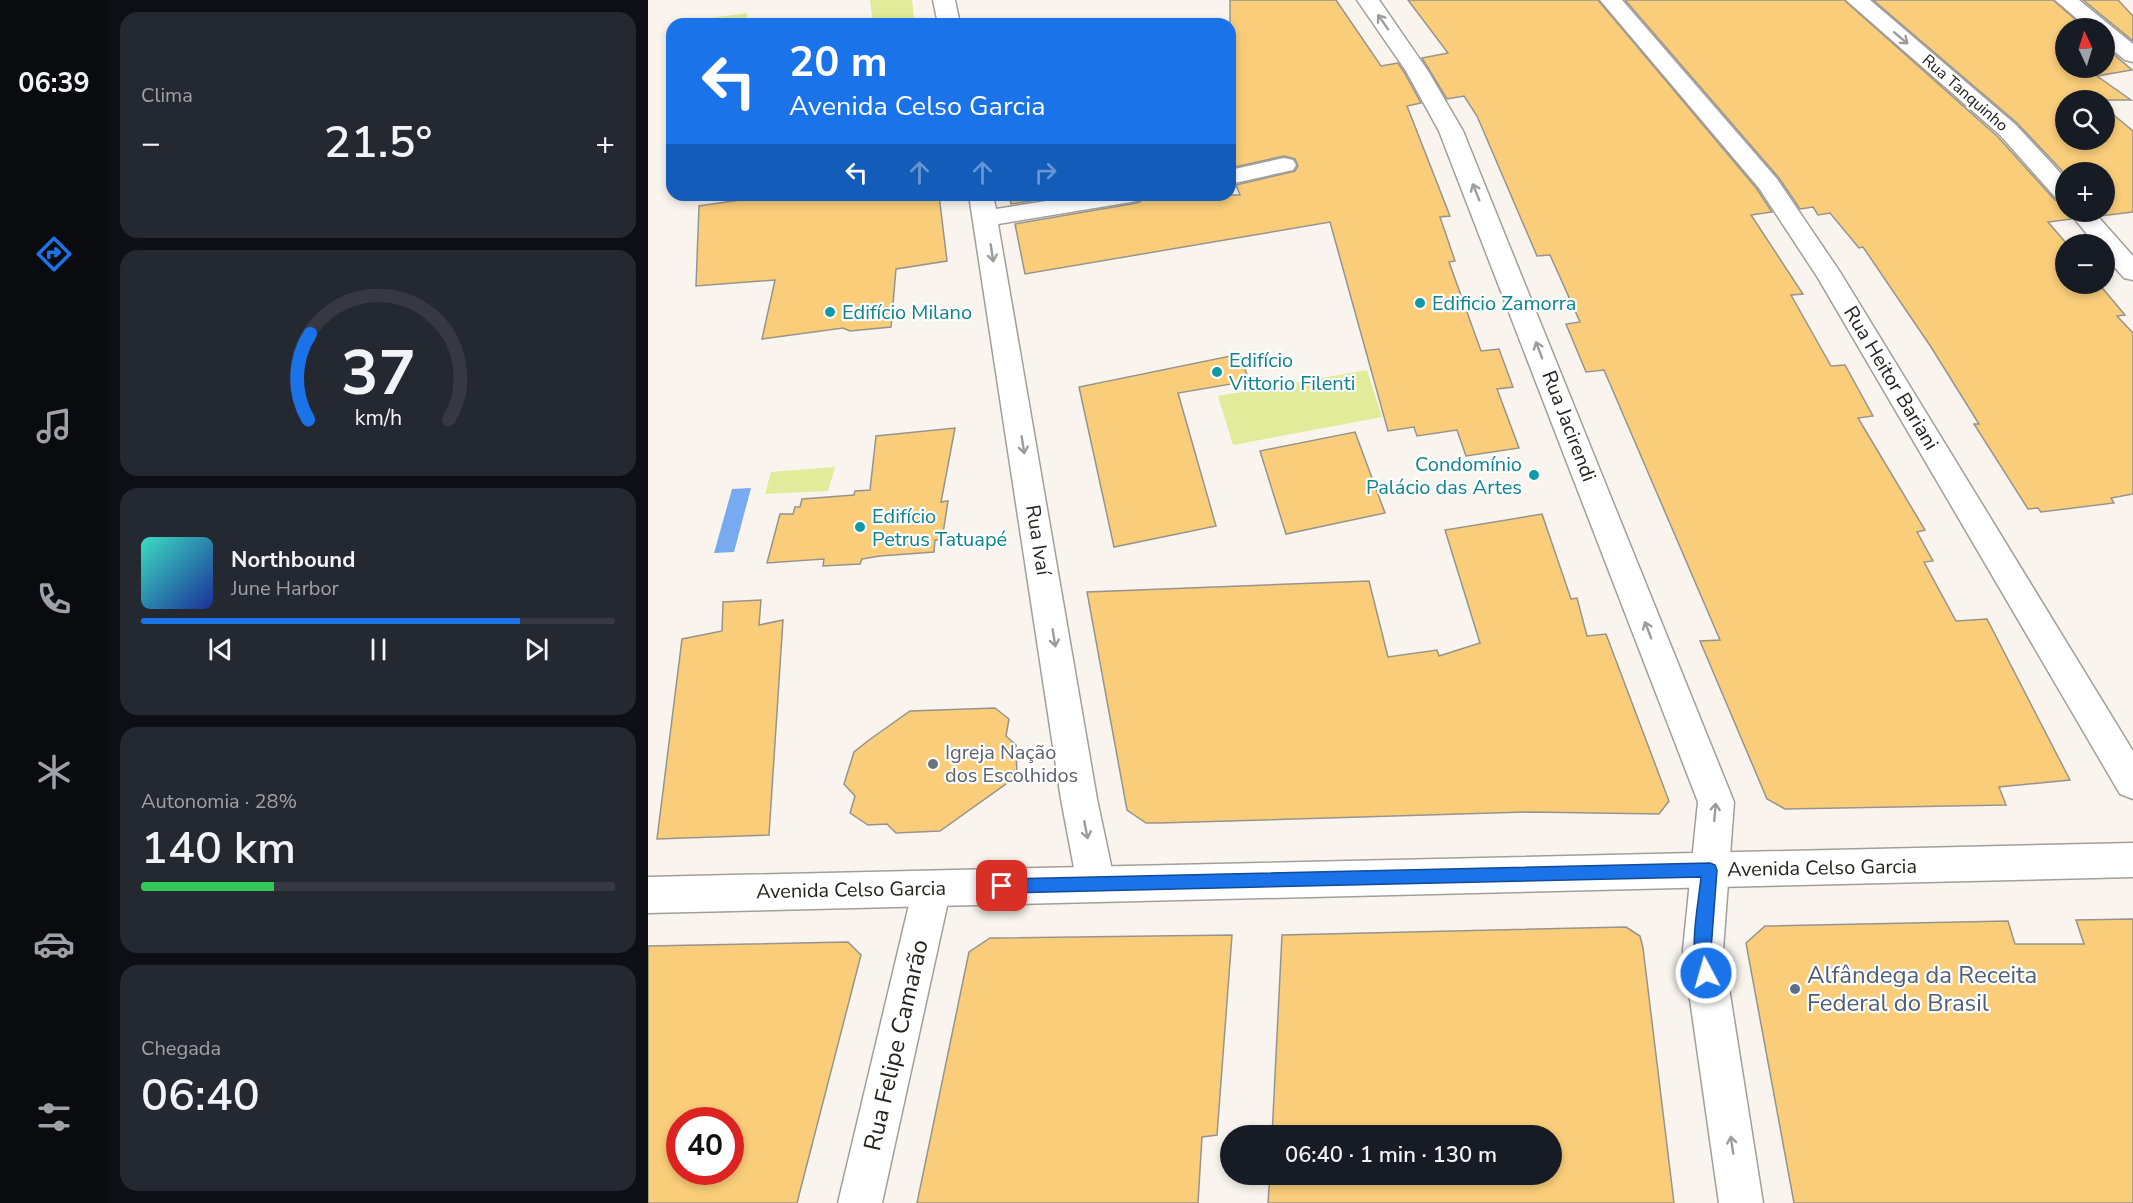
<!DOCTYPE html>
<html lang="pt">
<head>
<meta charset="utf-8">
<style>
  :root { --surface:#171b24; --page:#242831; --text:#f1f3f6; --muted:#9ea1a6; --line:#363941; --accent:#1a73e8 }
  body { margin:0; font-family:"Nunito Sans",sans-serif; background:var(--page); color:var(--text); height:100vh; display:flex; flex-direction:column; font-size:22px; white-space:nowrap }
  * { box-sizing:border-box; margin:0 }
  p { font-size:20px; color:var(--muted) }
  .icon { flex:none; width:33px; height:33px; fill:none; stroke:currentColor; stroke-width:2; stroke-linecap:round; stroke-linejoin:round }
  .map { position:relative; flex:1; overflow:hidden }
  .details { display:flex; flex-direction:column; gap:12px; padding:12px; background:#0d0f14; width:540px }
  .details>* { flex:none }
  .top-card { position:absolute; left:18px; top:18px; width:570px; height:183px; border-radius:18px; box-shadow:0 3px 9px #0003; background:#1a73e8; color:#fff; overflow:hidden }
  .needle { width:39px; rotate:356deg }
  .tools { position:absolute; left:1407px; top:18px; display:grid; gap:12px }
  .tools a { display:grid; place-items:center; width:60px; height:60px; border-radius:50%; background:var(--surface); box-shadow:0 3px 9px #0003; font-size:30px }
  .speed { position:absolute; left:18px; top:1107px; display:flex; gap:12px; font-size:30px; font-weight:700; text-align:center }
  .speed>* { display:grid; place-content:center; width:78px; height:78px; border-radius:50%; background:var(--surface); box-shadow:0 3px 9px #0003; line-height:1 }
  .speed .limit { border:9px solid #d22; background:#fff; color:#111 }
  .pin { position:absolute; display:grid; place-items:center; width:51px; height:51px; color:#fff; margin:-26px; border-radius:12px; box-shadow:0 3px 9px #0006 }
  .me { position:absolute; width:66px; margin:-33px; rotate:354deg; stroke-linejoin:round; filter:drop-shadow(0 0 4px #0008) }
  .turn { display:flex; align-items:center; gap:21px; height:126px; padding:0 24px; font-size:27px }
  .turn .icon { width:78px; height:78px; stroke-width:2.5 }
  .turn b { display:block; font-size:42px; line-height:51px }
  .lanes { display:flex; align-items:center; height:57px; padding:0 24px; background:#0003; justify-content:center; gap:30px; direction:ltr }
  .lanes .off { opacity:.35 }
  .big { font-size:45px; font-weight:600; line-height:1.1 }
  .details .tile { flex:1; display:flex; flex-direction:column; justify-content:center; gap:9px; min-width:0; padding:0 21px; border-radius:18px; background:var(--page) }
  .details .dial { align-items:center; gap:0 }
  .dial svg { height:156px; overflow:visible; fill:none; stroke:var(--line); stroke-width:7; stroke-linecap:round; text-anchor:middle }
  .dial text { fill:var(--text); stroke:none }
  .song { display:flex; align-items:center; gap:18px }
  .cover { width:72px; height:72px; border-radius:9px; background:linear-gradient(135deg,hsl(170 70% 55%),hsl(230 70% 35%)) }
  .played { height:6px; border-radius:3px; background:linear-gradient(90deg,var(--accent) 80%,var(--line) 80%) }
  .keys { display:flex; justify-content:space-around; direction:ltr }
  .heat { display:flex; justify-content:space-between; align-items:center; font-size:33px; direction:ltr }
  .charge { height:9px; border-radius:4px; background:linear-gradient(90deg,#34c759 28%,var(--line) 0) }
  .trip { position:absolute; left:572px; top:1125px; width:342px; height:60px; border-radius:30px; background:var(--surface); box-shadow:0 3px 9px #0003; font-weight:600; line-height:60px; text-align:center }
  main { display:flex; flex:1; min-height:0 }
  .tabs { display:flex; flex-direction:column; width:108px; justify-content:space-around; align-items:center; background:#090b0e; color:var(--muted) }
  .tabs .icon { width:42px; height:42px }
  .tabs .active { color:var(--accent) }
  .tabs b { font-size:27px; color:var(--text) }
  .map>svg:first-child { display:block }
  .green { fill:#e0ec99 }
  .water { fill:#78aaef }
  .building { fill:#f9cd79; stroke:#97948e; stroke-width:1.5; fill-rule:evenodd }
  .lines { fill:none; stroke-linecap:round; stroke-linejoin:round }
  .minor-casing { stroke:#a29f99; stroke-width:3 }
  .major-casing { stroke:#a29f99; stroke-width:3 }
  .minor { fill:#fff; fill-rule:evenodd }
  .major { fill:#fff; fill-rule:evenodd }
  .oneway { stroke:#9c9c9b }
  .route { fill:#1a73e8; stroke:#114b97; stroke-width:1.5 }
  .culture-dot { fill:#0f9aa8; stroke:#fff; stroke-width:2 }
  .worship-dot { fill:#6b7280; stroke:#fff; stroke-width:2 }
  .service-dot { fill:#5c6f8a; stroke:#fff; stroke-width:2 }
  .labels { text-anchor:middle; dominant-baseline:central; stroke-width:4.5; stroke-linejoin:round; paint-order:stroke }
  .far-street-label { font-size:16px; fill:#242321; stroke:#fff }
  .culture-label { font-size:20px; fill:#0d838f; stroke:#fff; text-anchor:start }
  .street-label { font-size:20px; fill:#242321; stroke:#fff }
  .worship-label { font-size:20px; fill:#5b616d; stroke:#fff; text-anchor:start }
  .near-service-label { font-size:24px; fill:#4e5e75; stroke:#fff; text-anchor:start }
  .near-street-label { font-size:24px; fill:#242321; stroke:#fff }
</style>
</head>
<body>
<main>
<nav class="tabs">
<b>06:39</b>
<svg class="icon active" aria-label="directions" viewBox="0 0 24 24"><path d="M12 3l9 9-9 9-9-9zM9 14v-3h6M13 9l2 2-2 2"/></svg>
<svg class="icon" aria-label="music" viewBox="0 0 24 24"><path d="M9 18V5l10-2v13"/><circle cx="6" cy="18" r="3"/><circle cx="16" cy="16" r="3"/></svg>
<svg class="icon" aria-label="phone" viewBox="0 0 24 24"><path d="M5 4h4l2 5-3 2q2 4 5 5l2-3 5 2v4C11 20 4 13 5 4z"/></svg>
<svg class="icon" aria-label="climate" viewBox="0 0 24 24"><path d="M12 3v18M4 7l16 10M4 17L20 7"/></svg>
<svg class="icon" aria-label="car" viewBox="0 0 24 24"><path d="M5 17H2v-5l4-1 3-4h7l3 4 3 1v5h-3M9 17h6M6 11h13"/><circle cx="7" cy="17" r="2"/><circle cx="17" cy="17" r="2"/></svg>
<svg class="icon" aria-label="filters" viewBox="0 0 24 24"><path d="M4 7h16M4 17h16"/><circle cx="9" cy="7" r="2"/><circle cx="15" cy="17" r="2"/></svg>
</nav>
<section class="details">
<div class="tile"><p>Clima</p>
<div class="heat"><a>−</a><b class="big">21.5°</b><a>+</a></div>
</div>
<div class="tile dial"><svg viewBox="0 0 100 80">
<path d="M14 69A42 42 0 1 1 86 69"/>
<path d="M14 69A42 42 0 0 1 15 25" stroke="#1a73e8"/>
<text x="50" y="56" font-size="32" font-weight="700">37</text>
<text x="50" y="72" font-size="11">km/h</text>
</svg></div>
<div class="tile">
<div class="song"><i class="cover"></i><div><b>Northbound</b><p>June Harbor</p></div></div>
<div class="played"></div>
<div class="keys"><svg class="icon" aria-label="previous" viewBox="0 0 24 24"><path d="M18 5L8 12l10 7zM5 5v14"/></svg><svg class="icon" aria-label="pause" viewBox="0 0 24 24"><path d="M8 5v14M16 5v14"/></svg><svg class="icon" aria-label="next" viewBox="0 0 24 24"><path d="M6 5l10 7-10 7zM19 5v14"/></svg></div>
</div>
<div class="tile"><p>Autonomia · 28%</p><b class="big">140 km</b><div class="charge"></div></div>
<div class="tile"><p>Chegada</p><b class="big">06:40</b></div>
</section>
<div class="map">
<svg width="1485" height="1203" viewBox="0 0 1485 1203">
  <rect width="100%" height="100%" fill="#f9f5ee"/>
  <!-- green -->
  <path class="green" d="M222 0H264L267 24H225Z
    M99 13V24H61L62 18Z
    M719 370 734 417 585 445 570 396Z
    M187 467 180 491 117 494 123 472Z"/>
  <!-- water -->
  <path class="water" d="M103 488 86 552 66 553 84 489Z"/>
  <!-- building -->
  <path class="building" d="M582 0H688L733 66 750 63 756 72 773 103 759 106 802 216 792 217 807 261 801 262 833 351 851 349 865 387 849 389 871 448 818 456 809 430 769 436 766 427 740 431 682 222 377 274 367 224 483 204 492 202 497 195H592L588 185 647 171 650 166 647 159 636 156 582 168Z
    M760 0H950L1109 189 1124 212 1103 215 1155 294 1143 295 1183 366 1197 365 1225 416 1210 418 1277 530 1269 532 1285 561 1276 562 1308 621 1339 619 1422 780 1351 787 1358 805 1137 809 1119 799 1052 641 1072 640 956 370 938 372 918 324 932 322 902 255 889 256 829 116 816 96 799 99 774 58 800 53Z
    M977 0H1196L1350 137 1407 200 1418 203V212L1424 219 1400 222 1419 244 1418 284H1451L1477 315 1469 316 1485 333V494L1463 498 1466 503 1393 512 1390 508 1380 509 1326 424H1331L1283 347 1215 247 1211 248 1182 213 1170 215 1165 207 1152 209 1131 178Z
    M1225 0H1405L1437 28H1418V68H1456V46L1484 70 1449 76 1483 100H1418V140H1456V107L1485 131V212L1452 216 1449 212H1456V172H1418V175L1369 123Z
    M1435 0H1470L1485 16V41Z
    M126 195H291L299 261 248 269 243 327 202 331 195 328 114 339 127 280 48 286 51 206Z
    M361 195H422L363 204Z
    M592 354 601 381 530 393 568 526 466 547 431 387Z
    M307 428 293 502 300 501 294 540H287L286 552 232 556 214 559 212 564 175 566 176 559 119 563 132 514H145L147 507H152L154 499 206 495 207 491 222 490 228 436Z
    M707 432 737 513 638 534 612 451Z
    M894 514 923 599 929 598 939 636 958 634 1021 801 1011 814 882 812 512 823H498L479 810 439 592 721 581 740 657 789 650 791 656 832 643 797 530Z
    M113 600 111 625 135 620 121 835 9 839 34 639 74 631 75 602Z
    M347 708 361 719 358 736 368 745 369 776 292 831 248 833 239 824 220 825 202 813 207 796 196 784 206 752 221 740 262 711Z
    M1485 919V1203H1146L1098 943 1117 926 1360 921 1367 944H1436L1428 920Z
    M978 927 992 936 995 948 1026 1203H620L622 1174H903V1136H624L634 935Z
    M584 935 569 1135 554 1137 550 1203H269L321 952 342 938Z
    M200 942 213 955 149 1203H0V946ZM32 1120H82V1172H32Z"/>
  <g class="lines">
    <defs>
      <path id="minor" d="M285 0H307L312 24H290Z
        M709 0H731L780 71 815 131 1086 802 1075 950 1115 1203H1071L1035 950 1050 802 791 131 758 71Z
        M952 0H974L1129 179 1192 272 1485 751V799L1472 794 1170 278 1111 188Z
        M1198 0H1222L1368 125 1418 179V201L1409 199 1352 135Z
        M1407 0H1431L1485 44V62L1477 60 1456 43V28H1440Z
        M636 158 645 160 648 165 645 170 582 184V170Z
        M321 195H345L348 209 436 195H495L492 200 483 202 350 224 449 799 467 884 462 896 448 901 434 896 429 884 413 799Z
        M1421 212H1446L1485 256V280L1476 278 1456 255V244H1447Z
        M284 871 298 876 303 888 234 1203H190L265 888 270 876Z"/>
      <path id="major" d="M1485 843V877L0 913V877Z"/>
    </defs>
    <!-- minor casing -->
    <use href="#minor" class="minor-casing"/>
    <!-- major casing -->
    <use href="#major" class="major-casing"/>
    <!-- minor -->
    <use href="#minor" class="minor"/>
    <!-- major -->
    <use href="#major" class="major"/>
  </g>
  <!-- one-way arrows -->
  <defs><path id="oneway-shaft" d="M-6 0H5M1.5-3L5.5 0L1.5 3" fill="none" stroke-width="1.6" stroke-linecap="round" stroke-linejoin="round" transform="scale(1.5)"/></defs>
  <g class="oneway">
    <use href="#oneway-shaft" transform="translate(735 22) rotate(-125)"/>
    <use href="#oneway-shaft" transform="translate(1253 38) rotate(40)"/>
    <use href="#oneway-shaft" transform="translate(828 192) rotate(-112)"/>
    <use href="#oneway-shaft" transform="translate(344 253) rotate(81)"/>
    <use href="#oneway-shaft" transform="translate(891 350) rotate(-111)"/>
    <use href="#oneway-shaft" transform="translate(375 445) rotate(81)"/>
    <use href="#oneway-shaft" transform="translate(1000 630) rotate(-111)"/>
    <use href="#oneway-shaft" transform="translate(406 638) rotate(81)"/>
    <use href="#oneway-shaft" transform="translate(1067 812) rotate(-85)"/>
    <use href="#oneway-shaft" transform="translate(438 830) rotate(79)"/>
    <use href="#oneway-shaft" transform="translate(1084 1145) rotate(-98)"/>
  </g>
  <!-- route -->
  <path class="route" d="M1062 863 1067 865 1069 870 1063 950 1067 973 1064 979 1058 981 1052 979C1040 949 1050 908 1053 877L354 893 349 891 346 886 349 881 354 879Z"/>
  <!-- markers -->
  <g class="culture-dot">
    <circle cx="772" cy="303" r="6"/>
    <circle cx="182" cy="312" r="6"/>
    <circle cx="569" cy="372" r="6"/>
    <circle cx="886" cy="475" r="6"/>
    <circle cx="212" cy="527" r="6"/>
  </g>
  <circle class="worship-dot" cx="285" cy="764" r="6"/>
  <circle class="service-dot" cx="1147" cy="989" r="6"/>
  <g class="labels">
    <!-- far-street labels -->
    <g class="far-street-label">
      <text transform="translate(1317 93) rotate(41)">Rua Tanquinho</text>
    </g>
    <!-- culture labels -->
    <g class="culture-label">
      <text x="784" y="303">Edificio Zamorra</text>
      <text x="194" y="312">Edifício Milano</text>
      <text x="581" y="360">Edifício<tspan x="581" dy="23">Vittorio Filenti</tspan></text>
      <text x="874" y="464" text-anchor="end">Condomínio<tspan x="874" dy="23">Palácio das Artes</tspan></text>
      <text x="224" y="516">Edifício<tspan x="224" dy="23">Petrus Tatuapé</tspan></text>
    </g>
    <!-- street labels -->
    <g class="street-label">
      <text transform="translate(1243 378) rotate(59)">Rua Heitor Bariani</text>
      <text transform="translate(921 426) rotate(69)">Rua Jacirendi</text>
      <text transform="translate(390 540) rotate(81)">Rua Ivaí</text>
      <text transform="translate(1174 868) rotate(-1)">Avenida Celso Garcia</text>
      <text transform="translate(203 890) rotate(-1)">Avenida Celso Garcia</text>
    </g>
    <!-- worship labels -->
    <g class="worship-label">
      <text x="297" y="752">Igreja Nação<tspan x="297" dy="23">dos Escolhidos</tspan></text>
    </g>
    <!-- near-service labels -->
    <g class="near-service-label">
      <text x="1159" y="975">Alfândega da Receita<tspan x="1159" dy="28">Federal do Brasil</tspan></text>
    </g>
    <!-- near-street labels -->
    <g class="near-street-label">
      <text transform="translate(248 1045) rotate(-77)">Rua Felipe Camarão</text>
    </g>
  </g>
</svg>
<div class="tools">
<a><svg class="needle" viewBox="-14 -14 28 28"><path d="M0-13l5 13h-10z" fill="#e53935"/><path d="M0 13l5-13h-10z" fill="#9ea1a6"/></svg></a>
<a><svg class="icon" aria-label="search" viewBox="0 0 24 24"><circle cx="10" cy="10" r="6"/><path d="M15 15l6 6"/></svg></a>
<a>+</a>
<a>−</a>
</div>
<div class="speed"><div class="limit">40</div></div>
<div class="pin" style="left:354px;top:886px;background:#d93025"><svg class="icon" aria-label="arrive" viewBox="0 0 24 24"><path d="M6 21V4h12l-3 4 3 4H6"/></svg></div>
<svg class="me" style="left:1058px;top:973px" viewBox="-20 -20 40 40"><circle r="17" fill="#1a73e8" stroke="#fff" stroke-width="3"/><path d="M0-11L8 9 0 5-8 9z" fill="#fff"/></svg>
<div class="trip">06:40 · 1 min · 130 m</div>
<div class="top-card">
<div class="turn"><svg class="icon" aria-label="left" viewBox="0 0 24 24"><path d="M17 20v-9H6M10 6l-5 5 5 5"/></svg><div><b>20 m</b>Avenida Celso Garcia</div></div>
<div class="lanes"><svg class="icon" aria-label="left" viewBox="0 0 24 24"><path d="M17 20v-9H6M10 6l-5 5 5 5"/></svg><svg class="icon off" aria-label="ahead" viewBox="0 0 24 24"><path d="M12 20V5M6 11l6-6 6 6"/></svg><svg class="icon off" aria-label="ahead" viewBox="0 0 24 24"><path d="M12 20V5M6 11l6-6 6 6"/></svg><svg class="icon off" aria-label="right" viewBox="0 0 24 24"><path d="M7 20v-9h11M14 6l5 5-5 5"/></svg></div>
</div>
</div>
</main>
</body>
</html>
